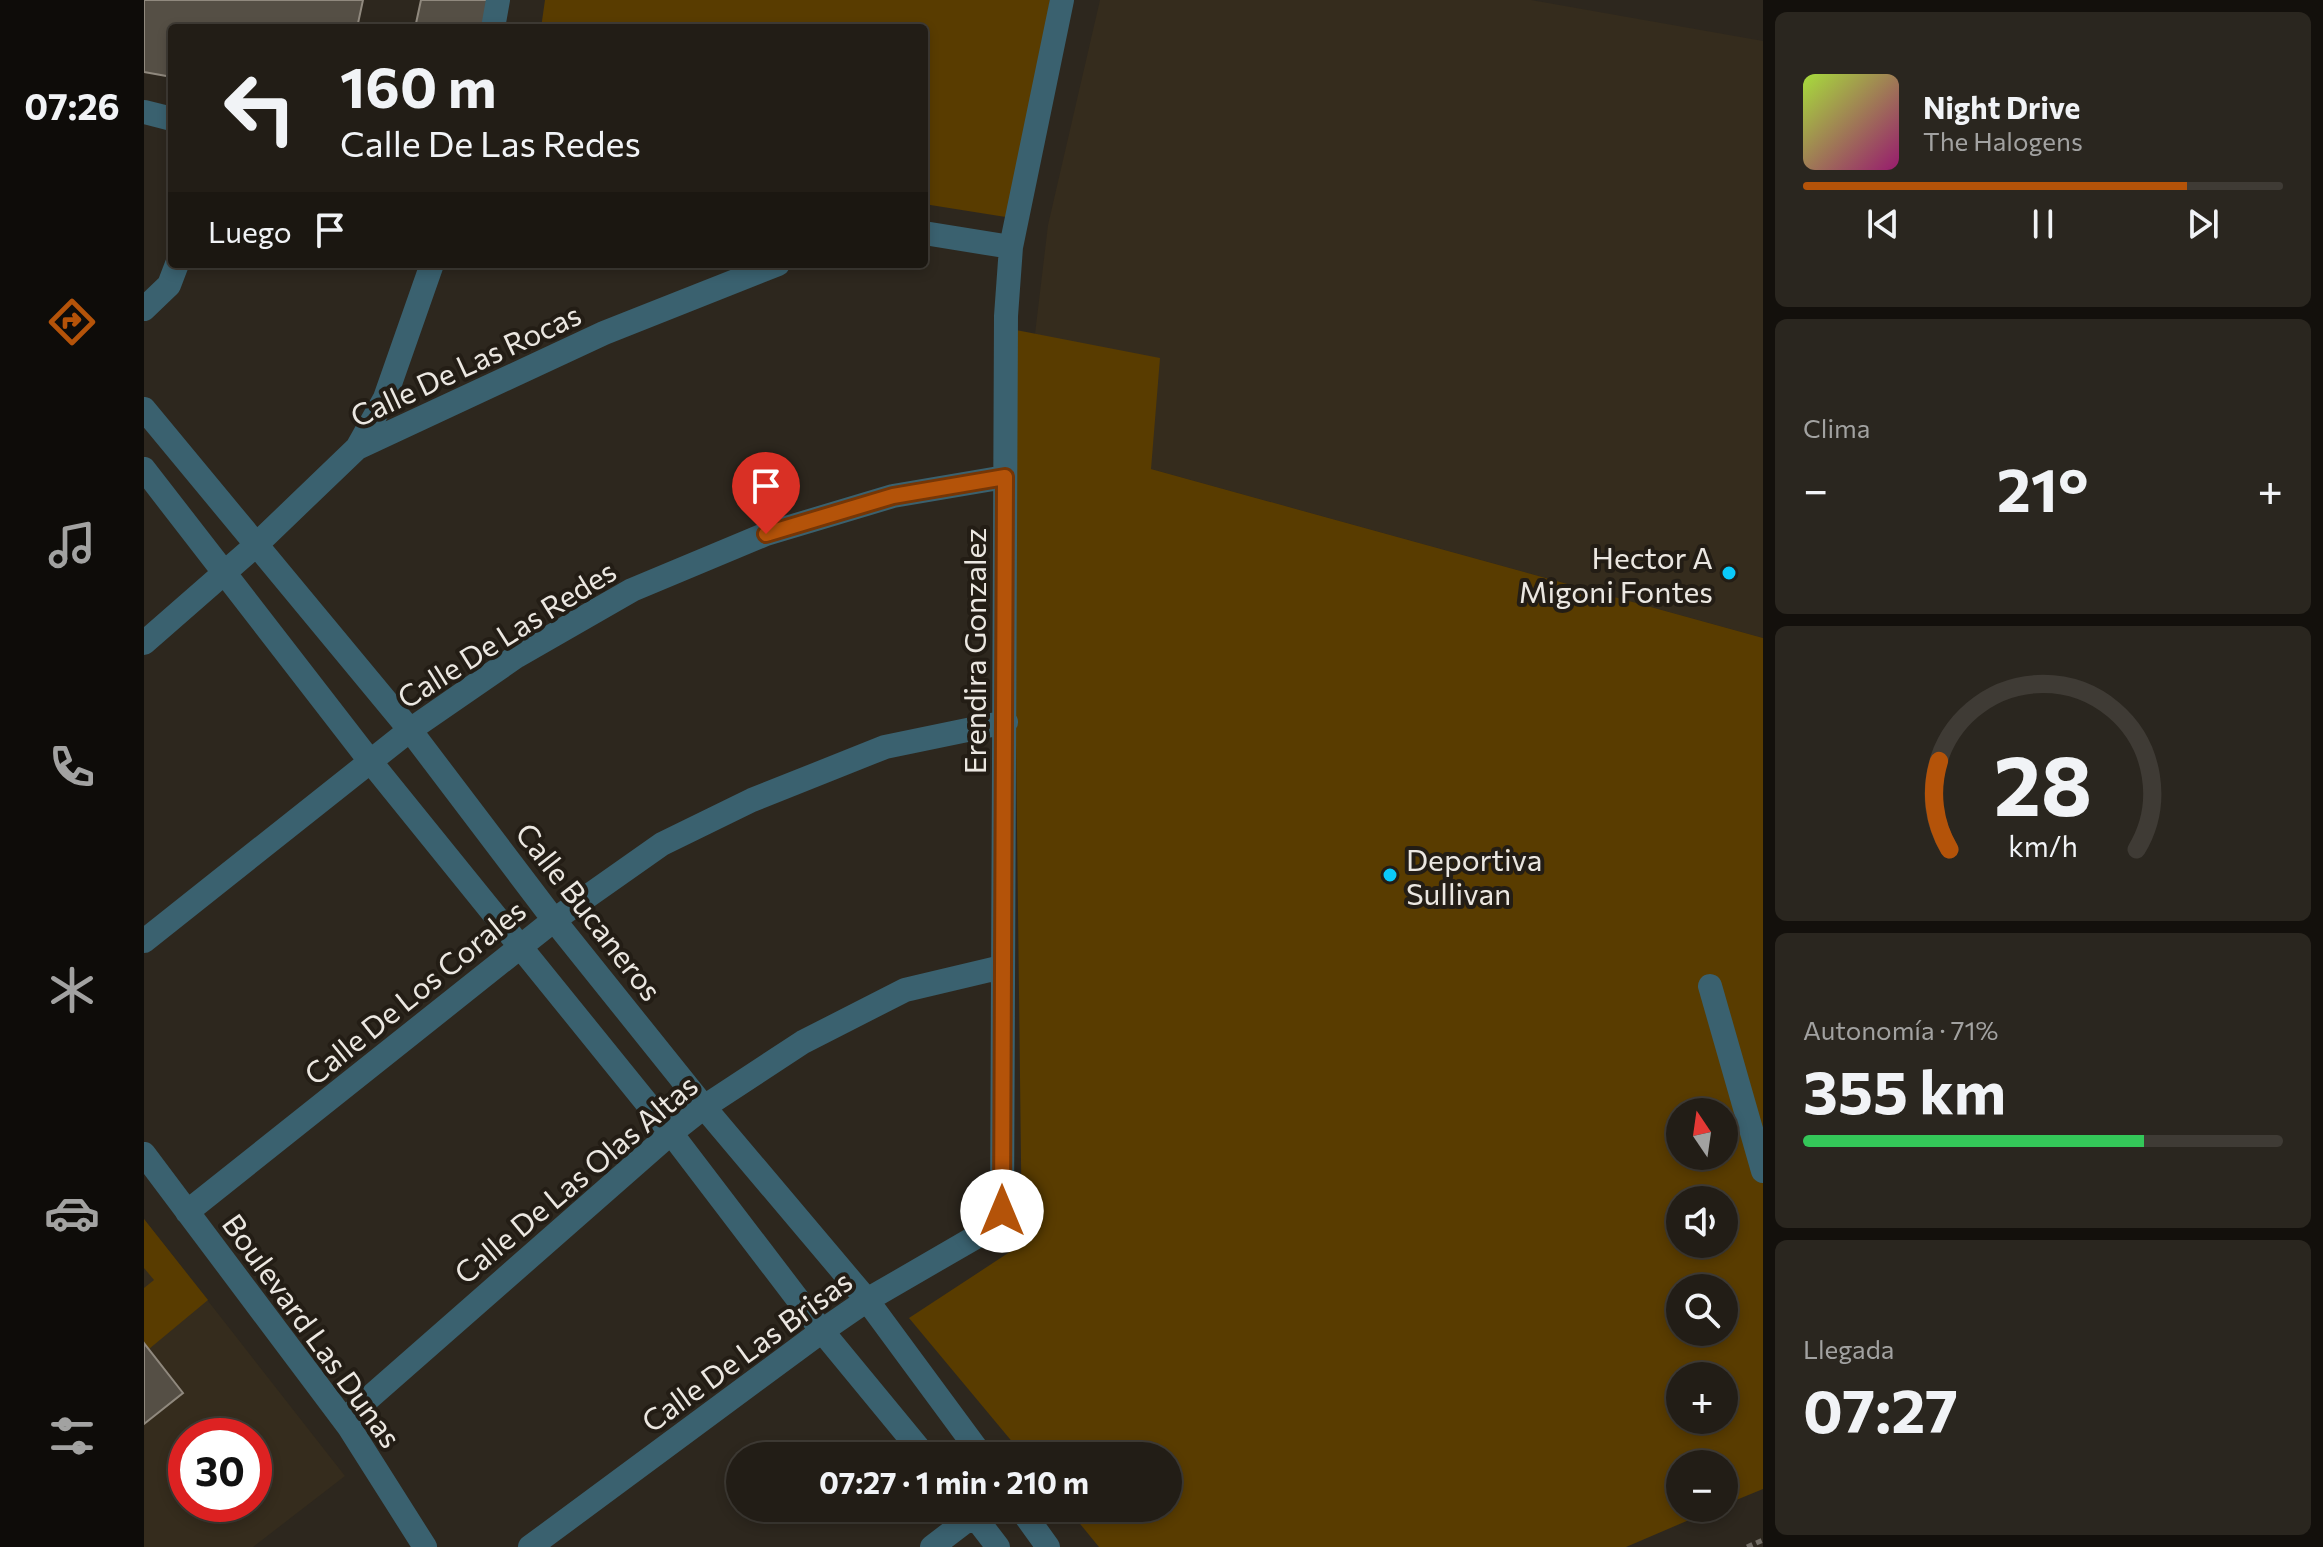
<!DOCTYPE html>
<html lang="es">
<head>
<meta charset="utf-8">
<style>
  :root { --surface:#221d16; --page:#2a261f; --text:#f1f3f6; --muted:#a2a2a1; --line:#3f3b35; --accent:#b45309 }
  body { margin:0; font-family:Commissioner,sans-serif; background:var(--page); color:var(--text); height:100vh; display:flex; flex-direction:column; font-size:30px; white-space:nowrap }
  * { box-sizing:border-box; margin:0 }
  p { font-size:26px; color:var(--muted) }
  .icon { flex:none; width:44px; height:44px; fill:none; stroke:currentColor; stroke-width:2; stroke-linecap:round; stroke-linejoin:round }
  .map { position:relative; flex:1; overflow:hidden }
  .details { display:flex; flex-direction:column; gap:12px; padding:12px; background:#13100c; width:560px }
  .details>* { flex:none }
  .banner { position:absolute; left:24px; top:24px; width:760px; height:244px; border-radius:8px; box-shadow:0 4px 12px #0003,0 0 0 2px var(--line); background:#221d16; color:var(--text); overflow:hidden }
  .needle { width:52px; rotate:347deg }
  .tools { position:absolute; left:1522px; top:1098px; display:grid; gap:16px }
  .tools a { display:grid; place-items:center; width:72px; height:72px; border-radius:50%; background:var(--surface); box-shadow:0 4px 12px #0003,0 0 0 2px var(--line); font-size:40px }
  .speed { position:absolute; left:24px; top:1418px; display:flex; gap:16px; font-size:40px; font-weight:700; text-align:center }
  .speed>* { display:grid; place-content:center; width:104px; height:104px; border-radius:50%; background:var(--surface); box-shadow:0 4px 12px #0003,0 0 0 2px var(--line); line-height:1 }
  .speed .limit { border:12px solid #d22; background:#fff; color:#111 }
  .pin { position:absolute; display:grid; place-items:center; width:68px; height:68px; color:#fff; margin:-82px -34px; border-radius:50% 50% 50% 0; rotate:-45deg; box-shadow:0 0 8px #0007 }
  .pin .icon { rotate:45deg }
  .me { position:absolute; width:88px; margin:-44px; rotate:0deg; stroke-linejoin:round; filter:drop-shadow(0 0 6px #0008) }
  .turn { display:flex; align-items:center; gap:28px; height:168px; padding:0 40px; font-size:36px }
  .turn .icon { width:104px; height:104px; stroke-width:2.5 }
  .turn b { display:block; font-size:56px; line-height:68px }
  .then { display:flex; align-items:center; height:76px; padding:0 40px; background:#0003; gap:16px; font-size:30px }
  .big { font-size:60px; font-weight:700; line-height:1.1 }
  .details .card { flex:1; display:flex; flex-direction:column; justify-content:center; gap:12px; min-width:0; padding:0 28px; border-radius:12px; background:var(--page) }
  .details .dial { align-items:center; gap:0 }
  .dial svg { height:208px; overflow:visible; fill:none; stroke:var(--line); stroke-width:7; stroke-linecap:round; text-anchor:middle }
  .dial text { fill:var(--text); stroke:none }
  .song { display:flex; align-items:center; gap:24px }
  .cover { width:96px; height:96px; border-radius:12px; background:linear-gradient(135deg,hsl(80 70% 55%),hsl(320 70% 35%)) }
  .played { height:8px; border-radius:4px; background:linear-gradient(90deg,var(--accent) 80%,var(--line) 80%) }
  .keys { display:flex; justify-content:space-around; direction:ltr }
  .heat { display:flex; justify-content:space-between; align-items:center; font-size:44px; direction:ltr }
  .charge { height:12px; border-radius:6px; background:linear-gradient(90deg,#34c759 71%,var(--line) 0) }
  .trip { position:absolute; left:582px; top:1442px; width:456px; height:80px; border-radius:40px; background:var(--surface); box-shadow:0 4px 12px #0003,0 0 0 2px var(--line); font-weight:700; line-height:80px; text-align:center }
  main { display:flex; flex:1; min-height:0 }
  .tab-bar { display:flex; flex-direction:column; width:144px; justify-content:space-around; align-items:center; background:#0e0c09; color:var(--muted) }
  .tab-bar .icon { width:56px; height:56px }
  .tab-bar .selected { color:var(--accent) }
  .tab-bar b { font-size:36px; color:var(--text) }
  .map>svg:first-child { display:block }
  .built { fill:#352c1d; fill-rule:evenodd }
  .green { fill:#593c00; fill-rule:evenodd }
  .building { fill:#554f45; stroke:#90897e; stroke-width:2 }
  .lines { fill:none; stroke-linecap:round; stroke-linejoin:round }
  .path { stroke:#726d65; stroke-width:5; stroke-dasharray:6 4; stroke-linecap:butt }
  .minor { stroke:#3a616f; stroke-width:24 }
  .route-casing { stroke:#753606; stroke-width:20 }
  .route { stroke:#b45309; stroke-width:14 }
  .poi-dot { fill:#0acafa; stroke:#231d15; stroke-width:3 }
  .labels { text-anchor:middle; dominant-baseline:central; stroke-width:8; stroke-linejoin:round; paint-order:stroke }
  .street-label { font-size:30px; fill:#ebe7e1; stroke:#231d15 }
  .poi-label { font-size:30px; fill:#ebe7e1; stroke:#231d15; text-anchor:end }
</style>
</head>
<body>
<main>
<nav class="tab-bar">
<b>07:26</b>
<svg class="icon selected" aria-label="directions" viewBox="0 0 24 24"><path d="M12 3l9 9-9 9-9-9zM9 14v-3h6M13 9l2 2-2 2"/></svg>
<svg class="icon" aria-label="music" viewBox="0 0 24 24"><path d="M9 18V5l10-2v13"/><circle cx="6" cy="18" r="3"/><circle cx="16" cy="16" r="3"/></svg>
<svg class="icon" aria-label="phone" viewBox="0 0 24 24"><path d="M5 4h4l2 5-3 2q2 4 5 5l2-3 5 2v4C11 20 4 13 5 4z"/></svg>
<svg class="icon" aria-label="climate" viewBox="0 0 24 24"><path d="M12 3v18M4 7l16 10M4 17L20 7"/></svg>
<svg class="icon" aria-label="car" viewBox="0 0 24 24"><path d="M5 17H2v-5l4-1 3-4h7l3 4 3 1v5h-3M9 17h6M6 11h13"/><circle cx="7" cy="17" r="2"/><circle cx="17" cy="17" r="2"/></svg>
<svg class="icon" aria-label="filters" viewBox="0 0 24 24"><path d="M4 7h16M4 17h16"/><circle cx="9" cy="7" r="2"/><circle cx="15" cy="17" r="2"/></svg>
</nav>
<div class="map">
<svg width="1619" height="1547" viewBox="0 0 1619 1547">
  <rect width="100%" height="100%" fill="#2d271e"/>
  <!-- built -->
  <path class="built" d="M956 0H1387L1619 41V638L1007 469 891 334 904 225Z
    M0 1219 201 1476 109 1547H0ZM42 1436H110V1504H42Z"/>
  <!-- green -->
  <path class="green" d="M401 0H906L868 218 780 204V28H397Z
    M867 329 1016 358 1007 469 1619 638V1489L1580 1505V1464H1536V1508H1573L1482 1547H955L923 1508H1024V1456H880L765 1318 878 1244ZM1536 1112H1580V1156H1536ZM1536 1200H1580V1244H1536ZM1536 1288H1580V1332H1536ZM1536 1376H1580V1420H1536Z
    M0 1219 64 1300 5 1349 0 1343V1288L10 1280 0 1268Z"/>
  <!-- building -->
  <path class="building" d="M0 0H219L213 28H28V77L0 72Z
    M277 0H349L344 28H271Z
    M0 1343 39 1393 0 1424Z"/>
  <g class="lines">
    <!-- path -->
    <path class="path" d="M1603 1547 1619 1540"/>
    <!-- minor -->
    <path class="minor" d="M349 28 354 0
      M0 112 28 119
      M780 233 867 247
      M0 309 25 285 33 264
      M0 409 266 730 410 920 560 1107 723 1300 838 1456
      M213 448 241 398 288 264
      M0 469 226 761 527 1133 678 1331 781 1456
      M0 643 112 545 213 448 460 333 634 264
      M0 941 266 730 373 656 488 590 622 534 749 496 861 477
      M1566 986 1619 1171
      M0 1154 205 1427 281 1547
      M43 1212 410 920 518 844 608 800 741 747 862 722
      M200 1420 527 1133 560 1107 659 1042 761 990 858 967
      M824 1508 854 1547
      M876 1508 904 1547
      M386 1547 678 1331 723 1300 837 1234 858 1211 862 316 867 247 918 0
      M788 1547 839 1508"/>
  </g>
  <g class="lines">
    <defs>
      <path id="route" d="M622 534 749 496 861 477 858 1211"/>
    </defs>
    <!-- route casing -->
    <use href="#route" class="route-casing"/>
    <!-- route -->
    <use href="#route" class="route"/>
  </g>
  <!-- markers -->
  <g class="poi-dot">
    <circle cx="1585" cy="573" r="8"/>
    <circle cx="1246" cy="875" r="8"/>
  </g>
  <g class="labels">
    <!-- street labels -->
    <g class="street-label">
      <text transform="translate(321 364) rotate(-25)">Calle De Las Rocas</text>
      <text transform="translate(362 633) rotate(-32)">Calle De Las Redes</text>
      <text transform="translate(829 651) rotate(-90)">Erendira Gonzalez</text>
      <text transform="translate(446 911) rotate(52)">Calle Bucaneros</text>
      <text transform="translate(270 991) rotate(-39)">Calle De Los Corales</text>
      <text transform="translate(431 1178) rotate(-40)">Calle De Las Olas Altas</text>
      <text transform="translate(169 1330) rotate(54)">Boulevard Las Dunas</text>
      <text transform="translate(602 1350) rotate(-36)">Calle De Las Brisas</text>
    </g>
    <!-- poi labels -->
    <g class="poi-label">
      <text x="1569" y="556">Hector A<tspan x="1569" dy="34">Migoni Fontes</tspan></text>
      <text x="1262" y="858" text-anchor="start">Deportiva<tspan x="1262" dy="34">Sullivan</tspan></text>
    </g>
  </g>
</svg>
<div class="tools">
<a><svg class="needle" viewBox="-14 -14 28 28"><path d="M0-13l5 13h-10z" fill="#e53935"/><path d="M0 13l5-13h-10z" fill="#a2a2a1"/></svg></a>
<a><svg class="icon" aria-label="sound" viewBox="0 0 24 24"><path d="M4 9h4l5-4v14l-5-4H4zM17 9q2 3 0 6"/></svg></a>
<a><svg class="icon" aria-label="search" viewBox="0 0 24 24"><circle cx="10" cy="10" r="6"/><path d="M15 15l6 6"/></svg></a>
<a>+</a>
<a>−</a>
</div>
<div class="speed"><div class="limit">30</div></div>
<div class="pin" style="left:622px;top:534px;background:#d93025"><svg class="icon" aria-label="arrive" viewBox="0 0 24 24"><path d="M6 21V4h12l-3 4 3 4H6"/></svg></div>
<svg class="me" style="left:858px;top:1211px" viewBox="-20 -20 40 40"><circle r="19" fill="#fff"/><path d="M0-13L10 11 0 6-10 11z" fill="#b45309"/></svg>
<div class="trip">07:27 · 1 min · 210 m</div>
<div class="banner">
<div class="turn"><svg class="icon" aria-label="left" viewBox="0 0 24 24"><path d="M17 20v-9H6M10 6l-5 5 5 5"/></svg><div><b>160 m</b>Calle De Las Redes</div></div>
<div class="then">Luego<svg class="icon" aria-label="arrive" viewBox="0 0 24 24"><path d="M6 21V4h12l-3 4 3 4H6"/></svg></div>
</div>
</div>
<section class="details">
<div class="card">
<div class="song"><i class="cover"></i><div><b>Night Drive</b><p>The Halogens</p></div></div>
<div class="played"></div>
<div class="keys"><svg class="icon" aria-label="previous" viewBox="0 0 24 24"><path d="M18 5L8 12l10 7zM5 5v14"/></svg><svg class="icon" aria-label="pause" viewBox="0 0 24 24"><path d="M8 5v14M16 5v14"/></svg><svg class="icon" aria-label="next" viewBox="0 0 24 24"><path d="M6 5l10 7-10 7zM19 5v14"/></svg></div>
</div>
<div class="card"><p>Clima</p>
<div class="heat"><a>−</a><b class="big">21°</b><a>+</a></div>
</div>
<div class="card dial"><svg viewBox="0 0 100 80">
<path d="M14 69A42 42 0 1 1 86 69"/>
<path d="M14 69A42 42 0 0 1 10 35" stroke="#b45309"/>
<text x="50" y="56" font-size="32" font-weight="700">28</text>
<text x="50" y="72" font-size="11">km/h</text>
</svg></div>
<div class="card"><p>Autonomía · 71%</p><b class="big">355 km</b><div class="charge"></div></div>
<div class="card"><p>Llegada</p><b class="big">07:27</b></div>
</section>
</main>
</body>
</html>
